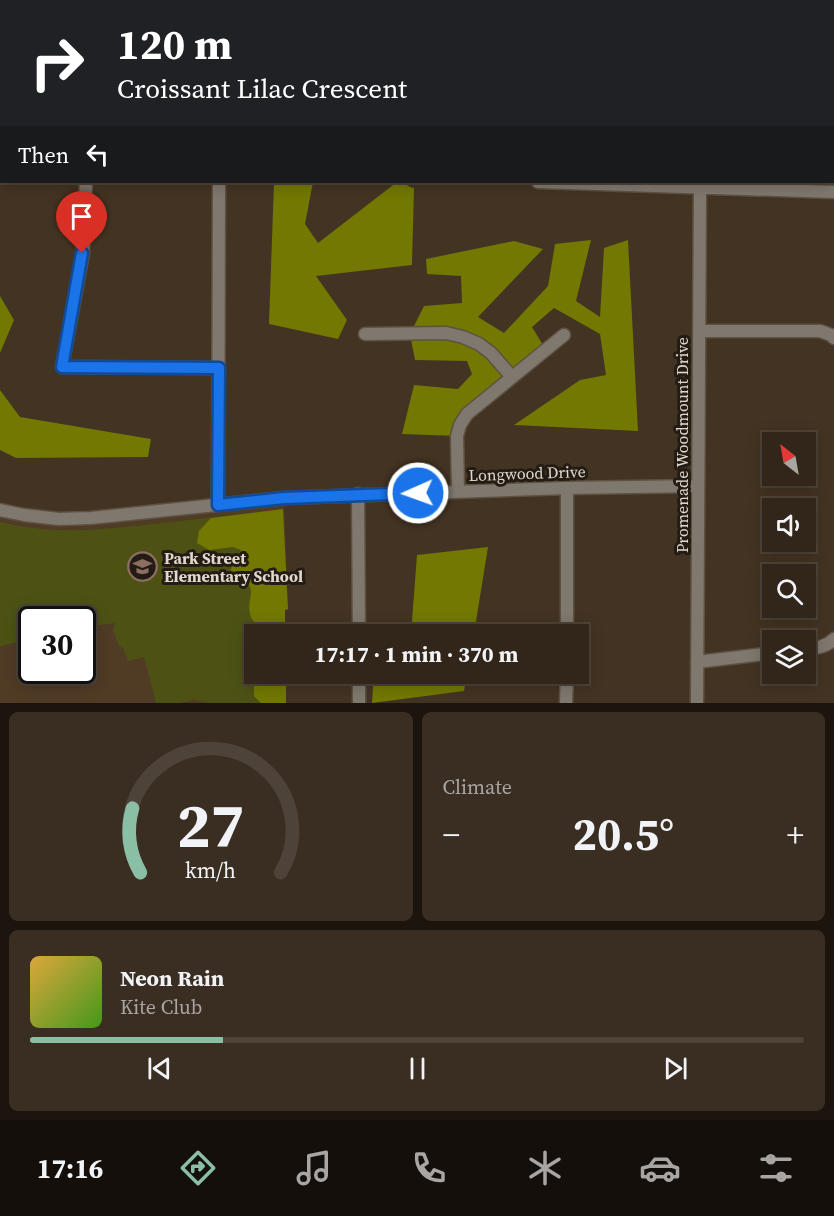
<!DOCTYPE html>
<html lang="en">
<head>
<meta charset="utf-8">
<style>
  :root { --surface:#32261a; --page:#3a2e23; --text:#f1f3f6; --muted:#a8a5a2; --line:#4d4339; --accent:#8abfa5 }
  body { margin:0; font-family:"Source Serif 4",serif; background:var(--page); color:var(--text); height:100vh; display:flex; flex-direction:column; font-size:22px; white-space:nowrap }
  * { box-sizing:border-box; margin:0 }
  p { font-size:20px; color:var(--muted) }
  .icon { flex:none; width:33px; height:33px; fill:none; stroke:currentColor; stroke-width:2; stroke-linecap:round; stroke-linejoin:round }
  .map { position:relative; height:703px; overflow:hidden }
  .drawer { display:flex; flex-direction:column; gap:9px; padding:9px; background:#1c150e; flex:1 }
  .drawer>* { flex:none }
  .banner { position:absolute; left:0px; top:0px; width:834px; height:183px; box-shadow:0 3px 15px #0003,0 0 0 2px var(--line); background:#202124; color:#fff; overflow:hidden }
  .needle { width:39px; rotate:329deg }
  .tools { position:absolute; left:762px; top:432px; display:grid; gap:12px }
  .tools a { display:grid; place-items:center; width:54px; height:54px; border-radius:0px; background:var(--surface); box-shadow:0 3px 15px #0003,0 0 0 2px var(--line); font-size:30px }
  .speed { position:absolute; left:18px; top:606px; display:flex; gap:12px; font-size:30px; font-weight:700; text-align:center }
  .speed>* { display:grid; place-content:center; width:78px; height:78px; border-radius:50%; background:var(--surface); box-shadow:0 3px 15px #0003,0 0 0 2px var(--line); line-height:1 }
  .speed .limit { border:3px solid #111; border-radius:9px; background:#fff; color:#111 }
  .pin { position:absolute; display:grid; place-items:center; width:51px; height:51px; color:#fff; margin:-62px -26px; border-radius:50% 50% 50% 0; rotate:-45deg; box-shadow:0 0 6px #0007 }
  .pin .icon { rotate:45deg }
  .me { position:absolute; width:66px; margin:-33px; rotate:268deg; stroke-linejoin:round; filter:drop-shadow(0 0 4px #0008) }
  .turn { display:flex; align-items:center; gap:21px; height:126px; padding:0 18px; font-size:27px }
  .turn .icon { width:78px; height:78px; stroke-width:2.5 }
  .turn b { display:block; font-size:42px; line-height:51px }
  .then { display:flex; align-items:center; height:57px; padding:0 18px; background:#0003; gap:12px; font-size:22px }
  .big { font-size:45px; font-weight:700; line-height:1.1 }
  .drawer .card { flex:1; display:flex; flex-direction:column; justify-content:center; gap:9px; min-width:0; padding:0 21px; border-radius:9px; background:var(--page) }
  .drawer .dial { align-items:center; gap:0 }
  .dial svg { height:156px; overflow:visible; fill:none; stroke:var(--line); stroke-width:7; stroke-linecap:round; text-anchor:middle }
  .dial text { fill:var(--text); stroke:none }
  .song { display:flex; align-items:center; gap:18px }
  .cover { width:72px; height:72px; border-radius:9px; background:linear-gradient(135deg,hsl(40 70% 55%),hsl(100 70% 35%)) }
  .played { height:6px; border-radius:3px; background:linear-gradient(90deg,var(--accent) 25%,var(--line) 25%) }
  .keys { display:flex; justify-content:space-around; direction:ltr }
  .heat { display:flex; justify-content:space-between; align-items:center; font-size:33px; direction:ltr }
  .drawer .tiles { flex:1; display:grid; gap:9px; grid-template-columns:1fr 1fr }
  .card:last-child { grid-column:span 2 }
  .trip { position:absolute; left:244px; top:624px; width:345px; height:60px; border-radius:0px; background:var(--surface); box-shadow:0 3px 15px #0003,0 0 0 2px var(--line); font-weight:700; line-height:60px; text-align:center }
  .menu { display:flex; height:96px; justify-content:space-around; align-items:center; background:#140f0a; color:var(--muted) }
  .menu .icon { width:42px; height:42px }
  .menu .current { color:var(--accent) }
  .menu b { font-size:27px; color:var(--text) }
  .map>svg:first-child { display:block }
  .built { fill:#503b25; fill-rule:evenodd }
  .green { fill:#4d5214 }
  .forest { fill:#727800 }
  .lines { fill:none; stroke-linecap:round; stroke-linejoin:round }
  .minor-casing { stroke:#5f5141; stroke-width:15 }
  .minor { stroke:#7f786f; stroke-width:12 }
  .route-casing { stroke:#114b97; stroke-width:15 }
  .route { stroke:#1a73e8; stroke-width:10 }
  .labels { text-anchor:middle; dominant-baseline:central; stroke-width:6; stroke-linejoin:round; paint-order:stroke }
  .street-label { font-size:16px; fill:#e1d7cc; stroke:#231c15 }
  .poi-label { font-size:16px; font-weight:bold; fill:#e1d7cc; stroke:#231c15; text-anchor:start }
</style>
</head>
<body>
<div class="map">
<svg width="834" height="703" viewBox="0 0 834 703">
  <rect width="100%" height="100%" fill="#433322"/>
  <!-- built -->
  <path class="built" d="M284 498 288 609 285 610V634H255V674H286V703H0V510L59 519ZM32 620H82V670H32Z"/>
  <!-- green -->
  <path class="green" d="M264 511 265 634H255V674H274V703H208L194 700 179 703H156L144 657 128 661 123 648 119 646 113 630 115 623 83 628 82 620H32L31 639 0 646V522C53 535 99 530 153 524 190 520 227 516 264 511Z"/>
  <!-- forest -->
  <path class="forest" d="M8 0H278L277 2 7 1Z
    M274 182H313L305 224 318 243 397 182C403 181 408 187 414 188L412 265 316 276 347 320 338 339 269 324Z
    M591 240 576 301 600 317 604 248 628 240 638 431 514 425 580 380 606 375 600 334 554 308 532 327 546 350 467 414 457 436 402 434 414 385 458 389 472 374 467 361 415 360 410 334 424 306 462 303 461 276 427 274 426 259 514 241 543 249 478 317 504 333 548 286 555 244Z
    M0 296 14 320 0 353Z
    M0 390 20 417 151 439 148 457 16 458 0 450Z
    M283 509 288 609 285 610V634H265C260 629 251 621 250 614 246 596 259 593 242 576L235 580 229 573 241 550 233 547 209 550 197 543 199 531 211 518Z
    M488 547 474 634H411L417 555Z
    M259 674H286V703H261L254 696V679Z
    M407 674H467L464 691 372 703 373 686 407 677Z"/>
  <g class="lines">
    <defs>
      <path id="minor" d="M381 0V2
        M593 0 627 2
        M832 31 834 0
        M0 158H2
        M86 182 83 253 62 367 219 368
        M538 182 834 192
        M699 331H820L831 335 834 338
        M365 334 446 333 463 337 479 344 491 353 512 377
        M567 488V634
        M458 491 457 436 460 425 467 414 564 335
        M358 494 359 634
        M218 505 219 182
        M0 510 24 515 59 519 91 518 284 498 567 488 698 486
        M806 649C817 648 826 647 834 639
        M697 662 772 653
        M359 674V703
        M566 703 567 674
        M697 703 700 187"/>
    </defs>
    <!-- minor casing -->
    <use href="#minor" class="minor-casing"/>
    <!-- minor -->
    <use href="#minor" class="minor"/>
  </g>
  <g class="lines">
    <defs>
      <path id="route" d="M82 253 62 367 219 368 218 505 284 498 418 493"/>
    </defs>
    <!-- route casing -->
    <use href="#route" class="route-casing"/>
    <!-- route -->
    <use href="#route" class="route"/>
  </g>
  <!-- icons -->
  <defs>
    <symbol id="school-ring" viewBox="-11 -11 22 22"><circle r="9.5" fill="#231c15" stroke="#8d6e63" stroke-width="1.5"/><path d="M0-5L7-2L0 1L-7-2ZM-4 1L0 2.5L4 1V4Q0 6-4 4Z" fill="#8d6e63"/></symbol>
  </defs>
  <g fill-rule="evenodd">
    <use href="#school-ring" x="126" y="550" width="33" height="33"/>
  </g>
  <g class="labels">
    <!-- street labels -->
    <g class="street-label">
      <text transform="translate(682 445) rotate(-90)">Promenade Woodmount Drive</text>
      <text transform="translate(527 473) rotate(-2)">Longwood Drive</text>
    </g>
    <!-- poi labels -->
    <g class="poi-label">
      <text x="164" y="558">Park Street<tspan x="164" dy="18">Elementary School</tspan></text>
    </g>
  </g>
</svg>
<div class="tools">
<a><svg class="needle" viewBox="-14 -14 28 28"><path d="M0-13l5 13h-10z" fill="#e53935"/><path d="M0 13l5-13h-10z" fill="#a8a5a2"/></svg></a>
<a><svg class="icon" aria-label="sound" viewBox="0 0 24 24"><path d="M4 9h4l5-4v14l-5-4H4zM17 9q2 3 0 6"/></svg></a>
<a><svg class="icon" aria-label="search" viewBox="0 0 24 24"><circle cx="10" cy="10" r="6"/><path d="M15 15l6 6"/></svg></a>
<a><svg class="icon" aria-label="layers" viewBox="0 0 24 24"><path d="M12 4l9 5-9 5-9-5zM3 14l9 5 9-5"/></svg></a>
</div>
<div class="speed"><div class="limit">30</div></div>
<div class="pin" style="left:82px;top:253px;background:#d93025"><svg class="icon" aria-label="arrive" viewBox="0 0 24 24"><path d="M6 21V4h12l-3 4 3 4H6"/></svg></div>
<svg class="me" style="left:418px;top:493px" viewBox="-20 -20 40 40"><circle r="17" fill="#1a73e8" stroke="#fff" stroke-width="3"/><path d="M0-11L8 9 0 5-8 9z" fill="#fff"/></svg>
<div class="trip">17:17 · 1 min · 370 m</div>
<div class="banner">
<div class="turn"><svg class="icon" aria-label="right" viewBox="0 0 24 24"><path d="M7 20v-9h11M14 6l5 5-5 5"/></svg><div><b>120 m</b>Croissant Lilac Crescent</div></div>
<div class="then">Then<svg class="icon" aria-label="left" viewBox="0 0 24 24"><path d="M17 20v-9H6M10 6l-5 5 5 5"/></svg></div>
</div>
</div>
<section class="drawer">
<div class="tiles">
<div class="card dial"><svg viewBox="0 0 100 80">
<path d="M14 69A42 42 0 1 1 86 69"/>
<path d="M14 69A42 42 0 0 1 10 36" stroke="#8abfa5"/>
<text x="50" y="56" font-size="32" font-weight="700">27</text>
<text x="50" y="72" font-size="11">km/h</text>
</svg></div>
<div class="card"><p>Climate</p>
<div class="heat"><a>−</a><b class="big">20.5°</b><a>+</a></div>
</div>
<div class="card">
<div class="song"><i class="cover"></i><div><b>Neon Rain</b><p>Kite Club</p></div></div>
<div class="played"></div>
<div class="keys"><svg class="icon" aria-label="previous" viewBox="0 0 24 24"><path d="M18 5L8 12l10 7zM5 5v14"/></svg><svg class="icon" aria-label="pause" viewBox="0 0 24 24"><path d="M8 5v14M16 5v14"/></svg><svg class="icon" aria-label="next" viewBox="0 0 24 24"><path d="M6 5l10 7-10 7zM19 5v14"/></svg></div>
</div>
</div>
</section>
<nav class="menu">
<b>17:16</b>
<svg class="icon current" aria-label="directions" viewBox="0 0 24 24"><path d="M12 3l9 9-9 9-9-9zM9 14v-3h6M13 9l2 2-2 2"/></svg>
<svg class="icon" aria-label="music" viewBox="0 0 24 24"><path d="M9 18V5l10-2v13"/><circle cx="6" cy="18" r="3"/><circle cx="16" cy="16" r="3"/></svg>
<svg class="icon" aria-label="phone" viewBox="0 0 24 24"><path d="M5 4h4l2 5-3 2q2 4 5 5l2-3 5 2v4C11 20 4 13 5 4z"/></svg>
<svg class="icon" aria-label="climate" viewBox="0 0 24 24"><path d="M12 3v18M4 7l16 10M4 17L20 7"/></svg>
<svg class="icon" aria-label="car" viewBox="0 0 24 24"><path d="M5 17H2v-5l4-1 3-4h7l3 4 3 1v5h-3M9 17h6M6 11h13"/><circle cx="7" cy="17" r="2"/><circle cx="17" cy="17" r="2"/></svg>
<svg class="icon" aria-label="filters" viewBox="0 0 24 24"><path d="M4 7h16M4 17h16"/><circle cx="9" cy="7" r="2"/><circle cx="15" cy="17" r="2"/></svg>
</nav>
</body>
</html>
